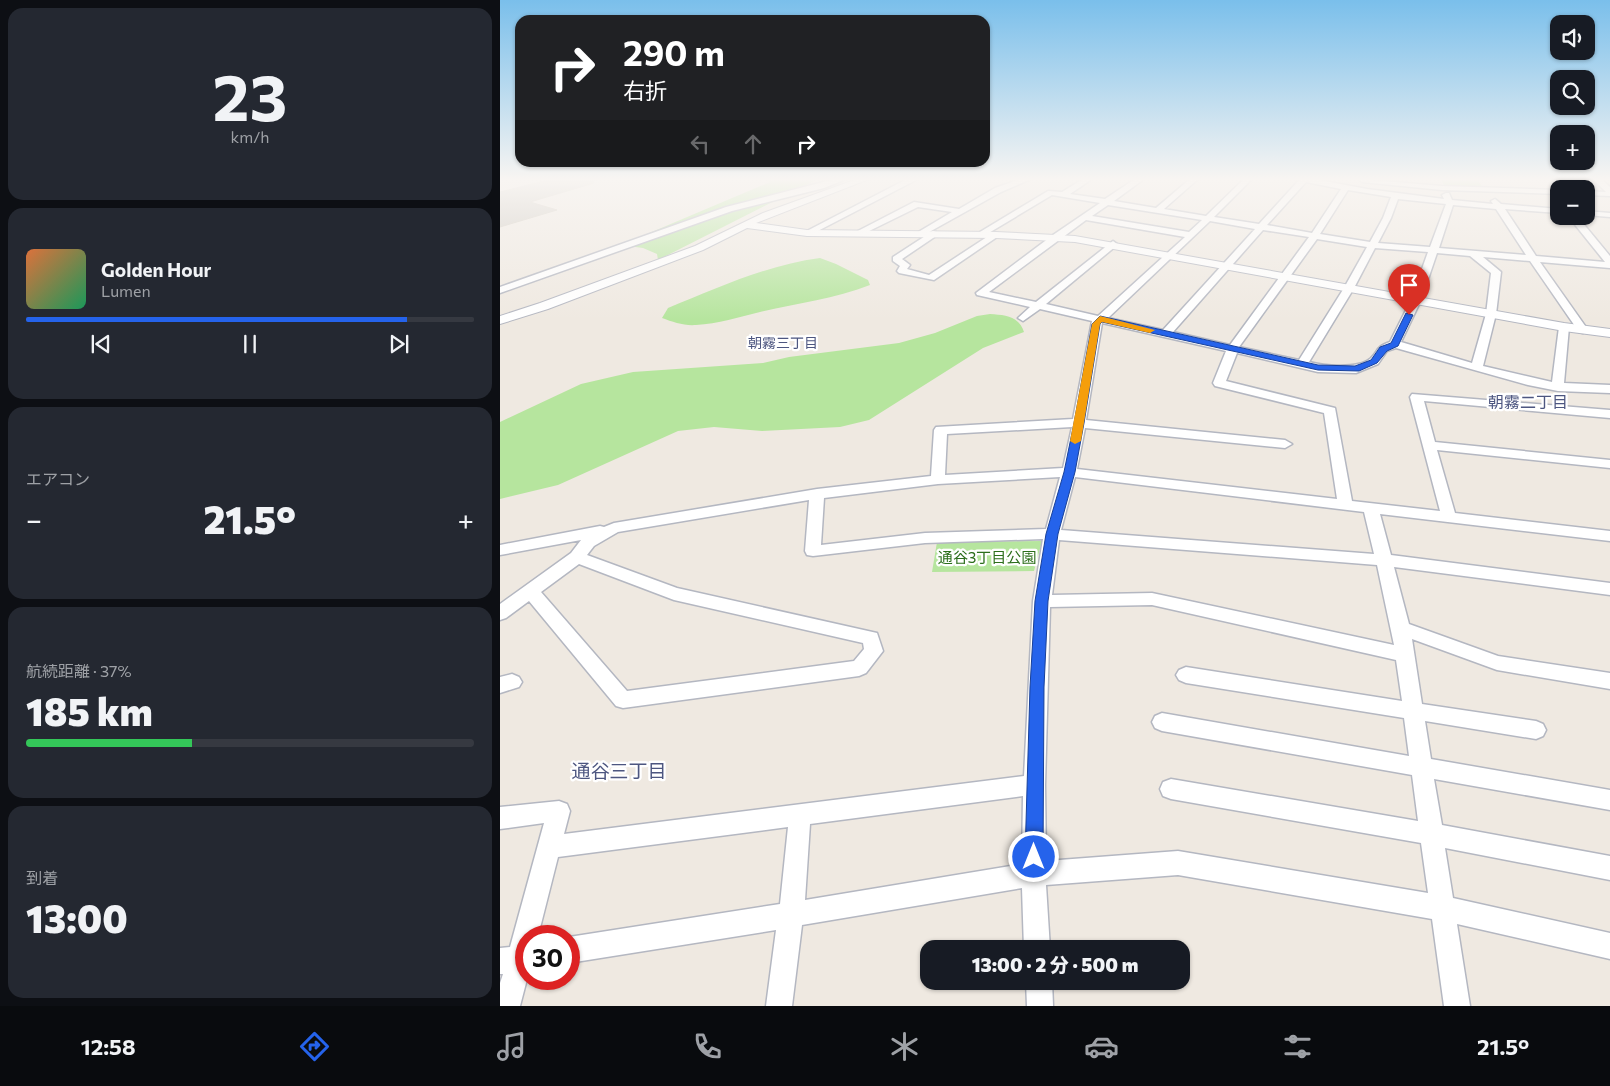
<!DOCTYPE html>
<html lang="ja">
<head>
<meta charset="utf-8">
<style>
  :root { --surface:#171b24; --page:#242831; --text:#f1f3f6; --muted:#9ea1a6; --line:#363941; --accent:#2563eb }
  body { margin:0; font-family:Commissioner,"Noto Sans JP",sans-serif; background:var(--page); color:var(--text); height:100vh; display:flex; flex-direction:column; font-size:19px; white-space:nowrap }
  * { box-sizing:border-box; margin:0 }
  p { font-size:16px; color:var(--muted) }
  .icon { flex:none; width:28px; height:28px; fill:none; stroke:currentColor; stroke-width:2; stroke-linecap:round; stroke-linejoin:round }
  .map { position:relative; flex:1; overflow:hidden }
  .drawer { display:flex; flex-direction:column; gap:8px; padding:8px; background:#0d0f14; width:500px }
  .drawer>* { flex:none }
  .hud { position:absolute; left:15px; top:15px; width:475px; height:152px; border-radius:15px; box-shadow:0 1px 4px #0004; background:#202124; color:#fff; overflow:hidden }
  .buttons { position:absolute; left:1050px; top:15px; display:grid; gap:10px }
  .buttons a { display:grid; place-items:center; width:45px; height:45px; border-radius:10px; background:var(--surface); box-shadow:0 1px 4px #0004; font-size:25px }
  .speed { position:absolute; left:15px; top:925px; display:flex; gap:10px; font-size:25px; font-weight:700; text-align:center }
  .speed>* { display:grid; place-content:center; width:65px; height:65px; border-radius:50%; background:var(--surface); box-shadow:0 1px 4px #0004; line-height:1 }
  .speed .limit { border:8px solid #d22; background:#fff; color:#111 }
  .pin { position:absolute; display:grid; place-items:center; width:42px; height:42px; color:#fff; margin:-51px -21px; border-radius:50% 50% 50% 0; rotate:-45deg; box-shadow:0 0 5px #0007 }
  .pin .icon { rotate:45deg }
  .me { position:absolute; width:55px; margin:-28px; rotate:0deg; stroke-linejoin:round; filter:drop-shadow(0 0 4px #0008) }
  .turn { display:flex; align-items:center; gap:18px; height:105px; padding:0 25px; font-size:22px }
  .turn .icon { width:65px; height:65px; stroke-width:2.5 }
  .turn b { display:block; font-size:35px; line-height:42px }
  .lanes { display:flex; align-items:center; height:48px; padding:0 25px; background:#0003; justify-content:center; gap:25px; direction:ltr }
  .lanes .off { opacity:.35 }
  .big { font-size:38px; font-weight:800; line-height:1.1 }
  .drawer .widget { flex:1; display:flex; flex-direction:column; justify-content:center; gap:8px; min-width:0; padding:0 18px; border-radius:15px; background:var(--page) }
  .drawer .dial { align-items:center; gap:0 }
  .dial b { font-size:65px; line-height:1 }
  .song { display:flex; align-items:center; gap:15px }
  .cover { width:60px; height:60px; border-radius:8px; background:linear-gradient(135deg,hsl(20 70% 55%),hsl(150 70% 35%)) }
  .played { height:5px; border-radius:2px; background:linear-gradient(90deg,var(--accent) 85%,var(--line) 85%) }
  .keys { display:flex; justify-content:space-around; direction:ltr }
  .heat { display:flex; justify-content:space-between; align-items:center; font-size:28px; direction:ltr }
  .charge { height:8px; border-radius:4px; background:linear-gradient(90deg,#34c759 37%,var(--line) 0) }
  .trip { position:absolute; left:420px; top:940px; width:270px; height:50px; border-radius:15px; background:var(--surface); box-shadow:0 1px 4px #0004; font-weight:800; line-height:50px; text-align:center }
  .tabs { display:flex; height:80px; justify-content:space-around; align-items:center; background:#090b0e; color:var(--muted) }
  .tabs .icon { width:35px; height:35px }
  .tabs .on { color:var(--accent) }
  .tabs b { font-size:22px; color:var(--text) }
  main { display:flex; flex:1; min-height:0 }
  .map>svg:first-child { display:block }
  .green { fill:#b6e59e }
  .building { fill:#cbc7bf; stroke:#cbc5ba }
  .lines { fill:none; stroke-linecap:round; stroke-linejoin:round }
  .minor-casing { stroke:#b4b7c1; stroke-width:3 }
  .tertiary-casing { stroke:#b4b7c1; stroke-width:2 }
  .minor { fill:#fff; fill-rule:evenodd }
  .tertiary { fill:#fff; fill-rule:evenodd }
  .route { fill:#2563eb; stroke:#184099 }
  .slow { fill:#f59e0b }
  .labels { text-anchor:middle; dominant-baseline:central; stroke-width:4.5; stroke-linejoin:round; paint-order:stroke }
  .far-neighbourhood-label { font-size:14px; fill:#4d5680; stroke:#fff }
  .park-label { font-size:15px; fill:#2c6e1b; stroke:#fff }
  .neighbourhood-label { font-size:16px; fill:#4d5680; stroke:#fff }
  .near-neighbourhood-label { font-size:19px; fill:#4d5680; stroke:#fff }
</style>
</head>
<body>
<main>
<section class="drawer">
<div class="widget dial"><b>23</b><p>km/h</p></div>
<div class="widget">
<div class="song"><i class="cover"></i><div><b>Golden Hour</b><p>Lumen</p></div></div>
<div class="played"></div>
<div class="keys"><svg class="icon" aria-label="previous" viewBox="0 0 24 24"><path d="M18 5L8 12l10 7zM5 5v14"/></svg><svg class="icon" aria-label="pause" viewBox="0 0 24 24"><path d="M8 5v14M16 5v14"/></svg><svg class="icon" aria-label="next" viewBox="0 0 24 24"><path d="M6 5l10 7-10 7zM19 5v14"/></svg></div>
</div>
<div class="widget"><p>エアコン</p>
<div class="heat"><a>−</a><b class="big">21.5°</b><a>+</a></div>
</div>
<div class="widget"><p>航続距離 · 37%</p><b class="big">185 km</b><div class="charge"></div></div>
<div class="widget"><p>到着</p><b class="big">13:00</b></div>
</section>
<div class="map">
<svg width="1110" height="1006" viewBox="0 0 1110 1006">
  <rect width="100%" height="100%" fill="#efe9e1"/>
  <!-- green -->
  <path class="green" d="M266 179H318L158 260 157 254 143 248 121 245 270 182Z
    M941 179H977L984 189 945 187Z
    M320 258 336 264 368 280 370 285C334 299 297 303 260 312 239 317 218 324 196 325 184 326 173 322 162 318L168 308C217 288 267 265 320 258Z
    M490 314C505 315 519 316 524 332L483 348 369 420 340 427 262 431 214 427 178 431 58 485 0 499V422L81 384 133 372 263 363 289 357 399 343 435 333 477 316Z
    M542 541 534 571 432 572 437 542Z"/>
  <!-- building -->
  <path class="building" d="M52 179H94V183L30 202 57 210 0 227V192Z"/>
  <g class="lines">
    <defs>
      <path id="minor" d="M335 179H346L324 188 232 211 0 293V287L226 207Z
        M407 179H418L310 235 303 233Z
        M520 179H531L501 192 422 236 415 234 452 212 418 207 361 235 354 233 414 202 459 209 495 188Z
        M583 179H592L570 194 605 199 635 179H644L614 201 656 208 690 179H698L664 209 706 216 744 179H752L714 217 759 224 800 179H814L867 189 944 199 942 195 946 193H949L952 200 993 204 991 201 995 199 1001 204 1059 209V213L1005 209 1036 256 1105 262 1068 216H1077L1110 256V268L1040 262 1088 330 1083 333 1079 332 1030 261 983 257 1001 272 996 314 983 366 1052 382 1059 327 1064 324 1069 327 1064 383 1110 385V393L1058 391 1028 385 896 348 887 351 878 364 856 373 818 372 737 353 726 381 835 408 852 501 940 511 910 397 912 394 1110 410V418L924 401 935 442 1110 460V468L937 450 955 513 1110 531V541L880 514 891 555 1110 583V595L894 567 909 624 998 656 1110 673V689L997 670 912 639 922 704 1036 721 1043 724 1046 730 1043 736 1036 739 925 721 931 759 1110 790V810L934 779 942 825 1110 856V880L945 848 953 898 1110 933V959L957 924 970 1006H944L932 919 678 875 546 885 550 949H524L522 888 302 925 292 1006H266L276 930 69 963V937L280 904 288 827 58 857 38 936H26L27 979 20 1006H0V983L3 974H0V948L10 947 44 823 0 829V807L59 801 67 804 70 811 64 834 524 776 533 601 543 539 425 543 313 556 307 555 305 551 309 500 118 532 94 546 87 555 177 588 377 633 383 651 366 673 359 676 123 708 116 706 29 601 6 618 0 620V604L71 553 81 540 0 555V545L100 526 104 527 114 523 317 489 431 476 434 430 436 427 573 419 592 321 540 309 523 321 518 318 530 307 477 295 476 293 553 235 600 203 552 195 482 237 475 235 548 191 562 192ZM806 182 841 189 812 233 767 225ZM848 190 891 197 883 218 870 242 820 234ZM898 199 946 204 930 247 878 243 891 218ZM608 205 702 220 689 232 592 216ZM953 205 996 209 1026 255 939 248ZM586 220 685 237 598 316 546 304 616 246 617 244 613 241 536 302 489 292ZM710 221 755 229 663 330 608 318ZM763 230 809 237 730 345 673 332ZM817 239 867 247 844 288 799 360 739 347ZM875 248 928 252 911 300 890 342C874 348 880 350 870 359 858 369 823 366 809 362L854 288ZM937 253 970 256 991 273 986 314 972 363 901 342 921 300ZM602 323 726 351 713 383 715 386 824 413 837 499 577 469 585 428 785 448 792 444 785 440 586 420ZM572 427 563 468 445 475 447 434ZM560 477 546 529 425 533 321 545 324 498 438 484ZM575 477 864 512 874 554 561 530ZM559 540 877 565 894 645 652 593 552 595ZM79 564 174 600 363 643 364 649 354 661 127 691 41 592ZM652 605 896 660 902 701 686 667 679 670 676 675 679 680 686 683 904 718 909 756 662 713 655 716 652 722 655 728 662 731 912 775 918 821 671 779 663 782 660 789 663 796 671 799 921 843 928 893 678 851 546 861 545 785 550 607ZM523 796 522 864 305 900 310 824Z
        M859 179 942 186 1059 190V194L942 190 862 182Z
        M1093 179H1101L1110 187V196L1086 195V191L1106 192Z
        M1086 211 1110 213V217L1086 215Z
        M433 231 436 232V236L402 259 410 265 407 269 429 275 493 233 500 235 434 280 399 273 397 271 400 266 393 261V257Z
        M12 674 19 677 22 682 19 687 0 693V677Z
        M526 981H552L553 1006H527Z"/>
      <path id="tertiary" d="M357 179H369L256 223 307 230 496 232 575 236 1064 323 1110 329V337L1064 331 575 242 496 238 307 236 247 228 203 250 48 309 0 324V316L40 303 195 246 263 213Z"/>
    </defs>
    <!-- minor casing -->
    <use href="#minor" class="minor-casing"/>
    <!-- tertiary casing -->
    <use href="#tertiary" class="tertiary-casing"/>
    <!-- minor -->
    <use href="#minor" class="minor"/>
    <!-- tertiary -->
    <use href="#tertiary" class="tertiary"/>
  </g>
  <!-- sky -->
  <linearGradient id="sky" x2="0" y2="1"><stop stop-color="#7abfeb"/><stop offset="0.56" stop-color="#f8f5f2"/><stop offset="1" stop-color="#f8f5f2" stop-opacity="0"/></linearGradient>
  <rect width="1110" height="320" fill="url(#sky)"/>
  <!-- route -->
  <path class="route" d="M906 313 913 315 898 346 887 351 877 363 859 371 818 370 602 322 600 324 584 423 575 472 558 534 548 601 544 687 543 857 541 863 534 865 528 863 525 857 530 687 535 601 546 534 564 472 574 423 592 324 600 316 818 365 855 366 871 360 880 347 891 343Z"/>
  <!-- slow -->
  <path class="slow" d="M600 316 655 330 650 333 602 322 600 324 581 441 575 444 570 441 592 324Z"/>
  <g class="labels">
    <!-- far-neighbourhood labels -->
    <g class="far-neighbourhood-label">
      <text x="283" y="342">朝霧三丁目</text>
    </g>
    <!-- park labels -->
    <g class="park-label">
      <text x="487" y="557">通谷3丁目公園</text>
    </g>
    <!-- neighbourhood labels -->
    <g class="neighbourhood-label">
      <text x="1028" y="401">朝霧二丁目</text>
    </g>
    <!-- near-neighbourhood labels -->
    <g class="near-neighbourhood-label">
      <text x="119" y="770">通谷三丁目</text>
    </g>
  </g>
</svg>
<div class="buttons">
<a><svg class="icon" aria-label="sound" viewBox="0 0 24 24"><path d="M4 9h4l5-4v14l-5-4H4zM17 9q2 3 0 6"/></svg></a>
<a><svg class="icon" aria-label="search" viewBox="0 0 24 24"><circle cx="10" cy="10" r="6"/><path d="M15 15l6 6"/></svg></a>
<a>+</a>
<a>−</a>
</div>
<div class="speed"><div class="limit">30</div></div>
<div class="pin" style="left:909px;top:315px;background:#d93025"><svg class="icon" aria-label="arrive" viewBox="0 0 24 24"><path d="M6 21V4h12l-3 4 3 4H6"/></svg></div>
<svg class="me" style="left:534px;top:857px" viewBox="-20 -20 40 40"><circle r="17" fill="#2563eb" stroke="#fff" stroke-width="3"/><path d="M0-11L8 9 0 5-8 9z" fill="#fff"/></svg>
<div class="trip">13:00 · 2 分 · 500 m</div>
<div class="hud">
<div class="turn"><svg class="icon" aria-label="right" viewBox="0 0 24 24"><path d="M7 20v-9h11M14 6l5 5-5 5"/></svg><div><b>290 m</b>右折</div></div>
<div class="lanes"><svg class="icon off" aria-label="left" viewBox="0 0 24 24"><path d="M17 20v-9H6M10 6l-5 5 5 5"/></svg><svg class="icon off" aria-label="ahead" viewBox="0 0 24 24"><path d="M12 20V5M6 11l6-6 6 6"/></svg><svg class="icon" aria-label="right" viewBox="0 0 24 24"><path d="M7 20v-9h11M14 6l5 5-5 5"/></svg></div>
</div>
</div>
</main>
<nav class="tabs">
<b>12:58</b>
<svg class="icon on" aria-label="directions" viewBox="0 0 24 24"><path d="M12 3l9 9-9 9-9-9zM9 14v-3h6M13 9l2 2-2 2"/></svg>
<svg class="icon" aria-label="music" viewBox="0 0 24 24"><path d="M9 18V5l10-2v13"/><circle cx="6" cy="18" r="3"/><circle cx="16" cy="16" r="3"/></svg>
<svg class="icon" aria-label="phone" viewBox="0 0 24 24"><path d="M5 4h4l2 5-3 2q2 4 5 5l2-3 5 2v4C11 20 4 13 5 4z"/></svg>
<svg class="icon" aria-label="climate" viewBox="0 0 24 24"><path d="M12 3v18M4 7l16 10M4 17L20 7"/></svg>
<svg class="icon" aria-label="car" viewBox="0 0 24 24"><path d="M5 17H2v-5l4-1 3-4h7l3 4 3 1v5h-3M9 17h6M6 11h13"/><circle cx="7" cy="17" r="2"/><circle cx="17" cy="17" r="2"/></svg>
<svg class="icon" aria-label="filters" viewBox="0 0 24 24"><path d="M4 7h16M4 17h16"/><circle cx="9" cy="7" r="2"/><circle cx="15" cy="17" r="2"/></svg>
<b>21.5°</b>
</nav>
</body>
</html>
